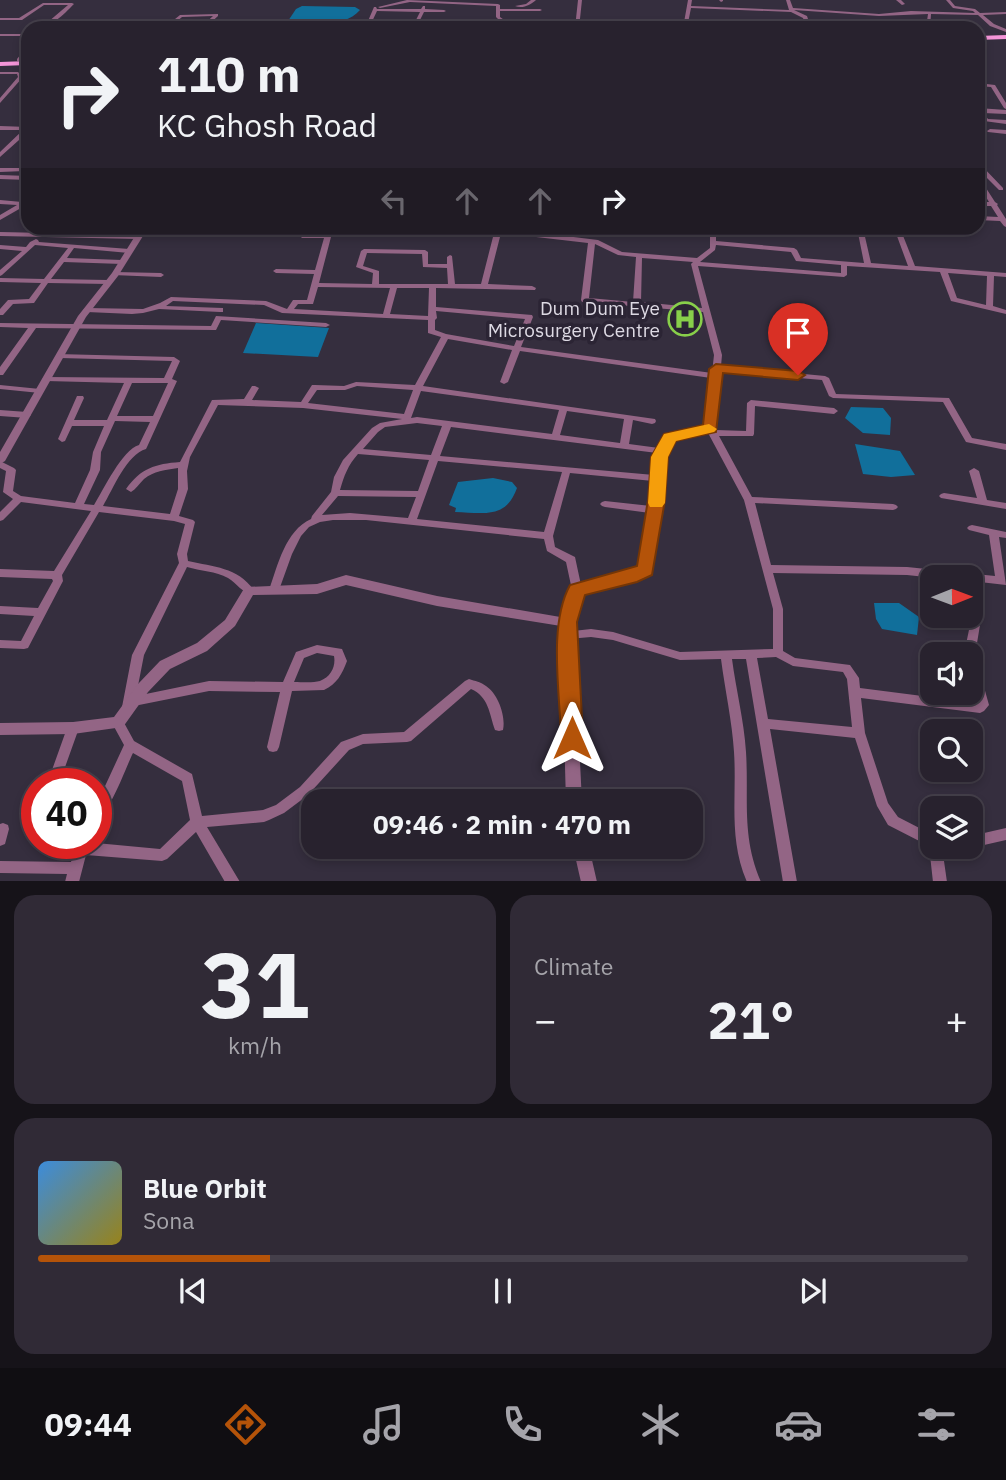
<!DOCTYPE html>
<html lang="en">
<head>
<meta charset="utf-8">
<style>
  :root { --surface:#28222e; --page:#302a36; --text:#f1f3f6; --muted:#a5a4aa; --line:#443f4a; --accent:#b45309 }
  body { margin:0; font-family:"IBM Plex Sans",sans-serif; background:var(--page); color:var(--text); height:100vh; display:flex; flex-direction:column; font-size:26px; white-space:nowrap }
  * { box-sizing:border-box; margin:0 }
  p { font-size:23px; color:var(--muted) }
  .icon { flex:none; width:38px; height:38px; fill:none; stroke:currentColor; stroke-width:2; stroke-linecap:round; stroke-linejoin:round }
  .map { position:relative; height:881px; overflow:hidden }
  .drawer { display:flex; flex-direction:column; gap:14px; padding:14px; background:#161319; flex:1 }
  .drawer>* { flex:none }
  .guide { position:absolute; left:21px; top:21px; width:964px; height:214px; border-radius:21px; box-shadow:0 4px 10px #0003,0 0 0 2px var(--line); background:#28222e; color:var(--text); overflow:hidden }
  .needle { width:46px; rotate:89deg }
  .tools { position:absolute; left:920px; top:565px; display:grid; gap:14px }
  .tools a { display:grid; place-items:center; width:63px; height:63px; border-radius:14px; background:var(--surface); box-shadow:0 4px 10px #0003,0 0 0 2px var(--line); font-size:35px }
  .speed { position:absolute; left:21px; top:768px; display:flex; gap:14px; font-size:35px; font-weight:700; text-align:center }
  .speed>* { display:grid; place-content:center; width:91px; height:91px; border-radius:50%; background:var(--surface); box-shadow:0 4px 10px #0003,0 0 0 2px var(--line); line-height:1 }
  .speed .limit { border:10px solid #d22; background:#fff; color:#111 }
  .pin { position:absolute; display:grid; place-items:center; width:60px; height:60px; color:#fff; margin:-72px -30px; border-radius:50% 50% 50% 0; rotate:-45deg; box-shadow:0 0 7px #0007 }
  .pin .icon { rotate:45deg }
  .me { position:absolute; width:77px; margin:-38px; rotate:0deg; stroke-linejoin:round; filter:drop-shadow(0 0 5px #0008) }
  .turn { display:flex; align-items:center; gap:24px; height:147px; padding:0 21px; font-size:32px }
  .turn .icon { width:91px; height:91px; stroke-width:2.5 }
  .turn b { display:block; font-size:49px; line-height:60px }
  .lanes { display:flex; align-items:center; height:66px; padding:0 21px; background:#0003; justify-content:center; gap:35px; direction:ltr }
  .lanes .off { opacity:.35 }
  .big { font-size:52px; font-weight:700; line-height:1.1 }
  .drawer .card { flex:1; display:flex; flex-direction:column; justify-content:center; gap:10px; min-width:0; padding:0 24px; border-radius:21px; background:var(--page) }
  .drawer .dial { align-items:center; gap:0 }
  .dial b { font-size:91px; line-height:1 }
  .song { display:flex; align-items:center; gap:21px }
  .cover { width:84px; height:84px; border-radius:10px; background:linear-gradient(135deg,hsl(210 70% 55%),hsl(50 70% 35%)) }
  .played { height:7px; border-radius:4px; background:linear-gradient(90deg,var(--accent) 25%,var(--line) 25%) }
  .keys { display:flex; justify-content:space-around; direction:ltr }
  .heat { display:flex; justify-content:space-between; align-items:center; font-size:38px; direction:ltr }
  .drawer .tiles { flex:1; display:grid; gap:14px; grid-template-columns:1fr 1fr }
  .card:last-child { grid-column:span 2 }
  .trip { position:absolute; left:301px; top:789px; width:402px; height:70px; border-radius:21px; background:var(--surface); box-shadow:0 4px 10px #0003,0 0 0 2px var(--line); font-weight:700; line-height:70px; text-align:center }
  .tabs { display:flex; height:112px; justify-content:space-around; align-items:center; background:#100e12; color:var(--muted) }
  .tabs .icon { width:49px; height:49px }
  .tabs .current { color:var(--accent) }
  .tabs b { font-size:32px; color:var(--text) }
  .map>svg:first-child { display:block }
  .green { fill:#5b2c32 }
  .water { fill:#116f9b }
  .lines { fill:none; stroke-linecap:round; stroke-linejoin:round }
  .minor { fill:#936585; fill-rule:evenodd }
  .tertiary { fill:#936585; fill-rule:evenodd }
  .primary { fill:#f495d8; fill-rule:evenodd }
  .route { fill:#b45309; stroke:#753606; stroke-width:2 }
  .slow { fill:#f59e0b }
  .labels { text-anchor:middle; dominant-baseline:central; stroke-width:7; stroke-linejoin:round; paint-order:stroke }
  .poi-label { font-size:19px; fill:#ddd9e3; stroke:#2b2434; text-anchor:end }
</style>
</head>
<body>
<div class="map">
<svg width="1006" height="882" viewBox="0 0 1006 882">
  <rect width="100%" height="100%" fill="#352e3e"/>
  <!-- green -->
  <path class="green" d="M690 21 796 23 833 28H688Z"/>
  <!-- water -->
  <path class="water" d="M302 6 355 7 360 10C344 29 311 22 288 21L296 9Z
    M256 323 329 328 318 357 243 353Z
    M851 407 883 408 891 418 890 435 863 433 845 418Z
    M855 444 900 451 915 475 891 477 863 474Z
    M493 478 512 482 517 488C506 519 484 513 455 512L456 508 449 505 458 482Z
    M874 603H899L919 617 917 635 882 629 876 619Z"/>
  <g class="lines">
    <!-- minor -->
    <path class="minor" d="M407 0 498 4 500 5V9H540L542 10 540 11H500V17L507 22 510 28H506L503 23 449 25 447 28H443L447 23 500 21 496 17V6L410 2 380 8 378 7Z
      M531 0H536C530 5 523 9 515 6L526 4Z
      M578 0H582L579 28H575Z
      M688 0H692L691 6 789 10 786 0H790L793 8 879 14 911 11 975 13 973 11 953 8 946 0H950L955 6 975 9 980 13 1006 12V14L983 15 994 24 1006 29V32L990 26 978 15 931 14 930 28H926L928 14 879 16 794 10 807 16 809 22 847 24 849 25 847 26H835L837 28H833L831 25 805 24 803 18 791 12 691 8 687 28H683Z
      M719 0H723V1L721 2Z
      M896 0H901L905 4 902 5Z
      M43 3H72L74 4C63 15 51 28 35 28L48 22 68 5H44L22 20H0V18H19Z
      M423 6H425V9L444 10 446 11 444 12H424L416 28H412L420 12 377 11 369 28H365L374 7H376L377 9H421Z
      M218 14V16L205 28H200L213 16 182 17 169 28H164L180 15Z
      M154 21 156 23 131 24 114 28H106L131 22Z
      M947 22H965L973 28H968L964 24H950L953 28H949L945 23Z
      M0 34H28V36H0Z
      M26 48H28V52L21 61H17V59Z
      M0 72H18L23 77 0 103V98L18 77 17 74H0Z
      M978 83 995 85 1006 103V109L1004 108 991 87 978 86Z
      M978 108 1006 110V114L983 113 988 119 1006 120V124L984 121 978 114Z
      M0 126 28 127V132L0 157V152L23 130H0Z
      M990 129 1006 130V134L988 132 987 131Z
      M978 145 981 147 987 163 982 166 1003 188V190H999L978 169V163L981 162 978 155Z
      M28 164V169L25 171 0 172V168H22Z
      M0 175 28 176V180L0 179Z
      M982 188H986L995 202 998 204 997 205 1006 219V227L1004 226 1000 221 978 220V216L998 217 991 206H978V202H989L981 189Z
      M28 199V204L0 220V215L17 205 0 204V200L22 202Z
      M142 228H183L180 230 140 231 139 230Z
      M303 228H309L308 235 325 234 326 228H332V233H391L464 228 516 230 598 240 622 252 697 258 710 248V228H716V241L794 248 797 250 801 258 864 263 857 228H863L871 263 908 266 894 228H900L915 266 1006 273V277L994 276 993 306 1006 310V314L951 301 940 272 847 266V275L844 277 698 266 722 355 721 366 825 376 829 378 836 394 949 398 972 438 1006 444V450L966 442 943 402 833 398 829 396 822 380 720 371 714 428 716 430 746 431 747 403 751 400 834 408 838 411 834 414 755 406 754 434 753 436H719L752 497 893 504 896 505 898 507 896 509 893 510 755 503 771 565 907 567 995 576 989 535 969 530 967 528 969 526 972 525 1006 532V538L999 537 1006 585 971 581V578H935L907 575 773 573 783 609V651L795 658 850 665 859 678 860 688 977 703 971 681V654H964L970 625 967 616H971V608L975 609 980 625 975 655 989 705 984 711 980 713 861 698 865 733 888 803 898 817 933 835V847H942L947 882H933L929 846 888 825 877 806 855 738 770 729 797 882H783L746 659H732C736 690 744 720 746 752 749 799 741 836 761 882H747C728 838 737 797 734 752 732 721 725 690 721 659L680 660 613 640 591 637 568 639 564 638 563 635 564 632 591 629 613 632 680 652 773 649V609L744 500 707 431 672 440 663 457 662 500 650 573 637 579 581 593 572 622 571 625 567 626 563 625 562 622 572 590 566 562 547 551 544 539 366 520H333L320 522 309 527 301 536 292 554 279 590 278 593 274 594 270 593 269 590C278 565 285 531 311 519L312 516 331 492 334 477 343 460 372 428 380 423 402 419 303 408 218 405 190 457 187 471 188 489 179 516 193 520 195 522 187 554 188 561C214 567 237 567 254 590L253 593C242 594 238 584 228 578 216 571 200 571 187 567L144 655 136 696 209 681 283 682 296 652 317 645 342 649 347 661C342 674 337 684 324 690L292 691 279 747 277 751 273 752 269 751 267 747 280 692 209 691 134 706 132 710 128 712 124 710 122 707 132 655 179 563 177 554 185 524 174 521 99 512 62 575 63 581 28 648 24 649 0 648V640L21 641 34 616 0 614V606L38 608 53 581 52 579 0 577V569L54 571 91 511 21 502 3 520 0 521V512L13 499 3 492 6 471 0 468V461L14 468 16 470 13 491 21 496 75 503 90 470 93 452 104 426H72L65 441 62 442 58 439 77 396H83L84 398 74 420H107L124 383 46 381 42 379 46 377 164 378 172 361 60 358H57L56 356 57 354 174 357 180 361 172 379 177 381 147 447 146 449C127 454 113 489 103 506L170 514 178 489V468C165 470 154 471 144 479 139 484 136 489 131 492L126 489C141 468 155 464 180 462L212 400 244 399 252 386H255L259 388 252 400 301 402 312 385H315L344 386 356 382 415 385 441 337 428 333V320L282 313 264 305 173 301 166 306 223 308V312H220L159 309 143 313 132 314 87 312 83 310 87 308 143 309 160 303 171 297 266 301 287 309 293 300H307L314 274 276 273 273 271 276 269 315 270 324 238H302L301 237ZM464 232 494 233 481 284H455L452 256 450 255 447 257V264H428V252L425 250 364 249 361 251 356 267 373 273 372 284 319 283 331 237H391ZM501 233 588 243 581 300 582 302 703 312 714 355 712 373 521 347 533 317 532 315 436 307V288L535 290 536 288 532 286 488 284ZM595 244 618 255 636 257 633 302 589 298ZM716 245 791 252 796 261 841 265V273L700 262 715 250ZM367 253 422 254 423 267 447 268 448 284H379V271L363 266ZM642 258 693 262 691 264 702 308 641 302ZM948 273 987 276 986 305 957 298ZM318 287 390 288 383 314 294 309 298 304H313ZM397 288H429L428 316 390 314ZM436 311 525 319 514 346 446 334 435 330V320L437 318ZM448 339 512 350 500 382 504 384 508 382 520 351 711 378 706 426 666 436 659 448 629 444 633 420 652 424 655 423 656 421 655 419 423 386ZM132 383H168L153 416H117ZM357 386 413 390 404 414 308 403 317 390H345ZM421 391 559 410 552 434 417 417 411 418ZM567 411 624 419 620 443 560 435ZM115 421 150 422 139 445C122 450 104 489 94 505L84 504 100 470 101 452ZM417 423 442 426 431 455 363 449 378 432 385 427ZM451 427 657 453 655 457 654 475 440 456ZM358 454 429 460 418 491 340 490C344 476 348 465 358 454ZM438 461 562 472 544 532 417 519ZM570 473 653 481 651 506 605 501 602 502 600 504 602 506 605 507 650 513 641 568 634 572 581 585 575 557 555 547 553 536ZM338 496 416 497 408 518 350 513 322 515ZM317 653 334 656C336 666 331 677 320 681 313 683 302 682 294 682L304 658ZM776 657 793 666 843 672 847 679 852 727 768 719 757 658Z
      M0 232 137 235 140 237 137 239 0 236Z
      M36 239 38 240 39 242 129 249 132 251 129 253 74 248 67 258 122 260 125 262 122 264 64 262 51 279 108 280 112 282 108 284 48 283 34 303 13 304 3 315H0V309L8 300 29 299 41 283 0 282V278L44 279 68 248 35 245 2 275 0 276V270L22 251 0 249V245L26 247 30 242Z
      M115 272 161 273 164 275 161 277 113 275V273Z
      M216 316 326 323 330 325 326 327 221 320 216 330H213L36 328 3 375H0V367L28 328 0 327V323L211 326Z
      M0 385 40 389 44 391 40 393 0 389Z
      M0 410 27 412 31 415 27 418 0 416Z
      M974 468 979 471 987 500 1006 503V509L941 498 939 496 941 494 944 493 977 498 969 471Z
      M469 679C475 681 481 682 486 686 498 694 506 716 503 730L499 731 495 730C489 713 489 697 471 689L411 741 407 742 363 744 349 750 308 795 284 813 269 820 264 822 207 827 240 882H225L196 832 167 859 162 861 86 855 79 882H65L67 874 0 873V861L71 862 76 844 96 843 160 849 190 820 182 781 133 753C125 769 111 811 96 820V803L100 797 124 745 112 723 114 719 118 718 122 719 134 741 192 774 202 816 263 810 276 805 300 787 341 742 363 734 404 732 465 681Z
      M73 723 77 724 79 728 59 784H47L67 728 69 724Z
      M3 823 8 825 9 829 5 844 0 846V824Z
      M1006 828V840L971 848 968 847H971V836Z"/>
    <!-- tertiary -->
    <path class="tertiary" d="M140 228H148L118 276 86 317 5 461 0 464V452L78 316 112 273Z
      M346 575 437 596 572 619 573 622 582 802H566L561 626 437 606 346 585 317 594 253 595 235 626 207 651 170 669 148 692 123 727 73 734 0 735V723L73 722 114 717 138 684 160 661 197 643 225 620 245 587 317 584Z
      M573 847H589L597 882H581Z"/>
    <!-- primary -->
    <path class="primary" d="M1006 35V39L978 40V36Z
      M28 61V65L0 66V62Z"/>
  </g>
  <!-- route -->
  <path class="route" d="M716 364 798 371 805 375 798 380 723 373 716 432 676 441 668 457 665 500 652 575 637 582 585 595 577 622 583 738 579 744 572 747 564 744 561 738C560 693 548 625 570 585L637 566 648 500 651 457 664 434 703 425 709 369Z"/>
  <!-- slow -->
  <path class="slow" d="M709 424 717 429 714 432 676 441 668 457 665 503 662 507H650L648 503 651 457 664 434Z"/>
  <!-- icons -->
  <defs>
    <symbol id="hospital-ring" viewBox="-11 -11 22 22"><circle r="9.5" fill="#2b2434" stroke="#88cf4a" stroke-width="1.5"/><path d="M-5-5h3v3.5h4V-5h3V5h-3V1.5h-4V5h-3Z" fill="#88cf4a"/></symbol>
  </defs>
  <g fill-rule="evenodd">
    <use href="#hospital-ring" x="666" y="300" width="38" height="38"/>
  </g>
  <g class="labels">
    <!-- poi labels -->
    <g class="poi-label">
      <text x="660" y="308">Dum Dum Eye<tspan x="660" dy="22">Microsurgery Centre</tspan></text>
    </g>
  </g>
</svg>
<div class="tools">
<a><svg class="needle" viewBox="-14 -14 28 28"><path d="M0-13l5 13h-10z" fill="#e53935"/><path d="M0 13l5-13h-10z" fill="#a5a4aa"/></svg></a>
<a><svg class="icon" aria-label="sound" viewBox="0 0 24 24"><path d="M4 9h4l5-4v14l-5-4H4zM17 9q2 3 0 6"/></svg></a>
<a><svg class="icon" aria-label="search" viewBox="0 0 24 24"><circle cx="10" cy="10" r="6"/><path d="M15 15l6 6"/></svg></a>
<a><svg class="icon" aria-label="layers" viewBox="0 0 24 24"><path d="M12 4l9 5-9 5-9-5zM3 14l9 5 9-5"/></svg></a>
</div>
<div class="speed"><div class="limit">40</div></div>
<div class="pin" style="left:798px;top:375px;background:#d93025"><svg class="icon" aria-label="arrive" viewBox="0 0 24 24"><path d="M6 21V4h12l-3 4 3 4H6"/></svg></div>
<svg class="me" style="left:572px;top:738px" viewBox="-20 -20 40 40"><path d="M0-17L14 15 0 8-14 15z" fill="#b45309" stroke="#fff" stroke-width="4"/></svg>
<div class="trip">09:46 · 2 min · 470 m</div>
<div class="guide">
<div class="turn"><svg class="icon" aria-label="right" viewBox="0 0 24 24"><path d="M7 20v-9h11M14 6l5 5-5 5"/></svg><div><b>110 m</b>KC Ghosh Road</div></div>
<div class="lanes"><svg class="icon off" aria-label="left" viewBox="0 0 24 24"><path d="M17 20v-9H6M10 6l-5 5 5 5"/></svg><svg class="icon off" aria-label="ahead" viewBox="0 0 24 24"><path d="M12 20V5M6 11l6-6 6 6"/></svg><svg class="icon off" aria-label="ahead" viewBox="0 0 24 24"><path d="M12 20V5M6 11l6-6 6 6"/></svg><svg class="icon" aria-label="right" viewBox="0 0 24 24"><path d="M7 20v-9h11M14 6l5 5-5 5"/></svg></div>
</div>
</div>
<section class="drawer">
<div class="tiles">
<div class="card dial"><b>31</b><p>km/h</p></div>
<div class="card"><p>Climate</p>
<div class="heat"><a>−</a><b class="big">21°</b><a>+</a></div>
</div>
<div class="card">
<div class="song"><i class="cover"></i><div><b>Blue Orbit</b><p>Sona</p></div></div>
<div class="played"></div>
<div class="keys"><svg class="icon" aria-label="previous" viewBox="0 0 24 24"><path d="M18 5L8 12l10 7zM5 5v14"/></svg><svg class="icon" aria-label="pause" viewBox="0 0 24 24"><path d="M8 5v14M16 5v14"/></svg><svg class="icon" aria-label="next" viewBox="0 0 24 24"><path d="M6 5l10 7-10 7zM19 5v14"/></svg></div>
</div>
</div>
</section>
<nav class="tabs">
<b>09:44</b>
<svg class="icon current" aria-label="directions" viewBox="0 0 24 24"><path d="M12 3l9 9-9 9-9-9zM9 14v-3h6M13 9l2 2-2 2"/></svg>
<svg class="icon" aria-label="music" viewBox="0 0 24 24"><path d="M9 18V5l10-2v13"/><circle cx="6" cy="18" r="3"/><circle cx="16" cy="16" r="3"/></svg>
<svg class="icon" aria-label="phone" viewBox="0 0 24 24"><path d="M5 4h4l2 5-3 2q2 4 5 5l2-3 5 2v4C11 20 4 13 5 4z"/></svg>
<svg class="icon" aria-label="climate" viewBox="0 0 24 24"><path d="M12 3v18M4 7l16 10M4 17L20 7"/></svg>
<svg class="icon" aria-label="car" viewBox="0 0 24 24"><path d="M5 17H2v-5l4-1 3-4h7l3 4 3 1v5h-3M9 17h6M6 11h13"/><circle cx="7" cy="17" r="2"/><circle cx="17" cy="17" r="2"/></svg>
<svg class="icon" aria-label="filters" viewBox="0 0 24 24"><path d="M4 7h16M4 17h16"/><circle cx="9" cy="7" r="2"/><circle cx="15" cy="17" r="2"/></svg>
</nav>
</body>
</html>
